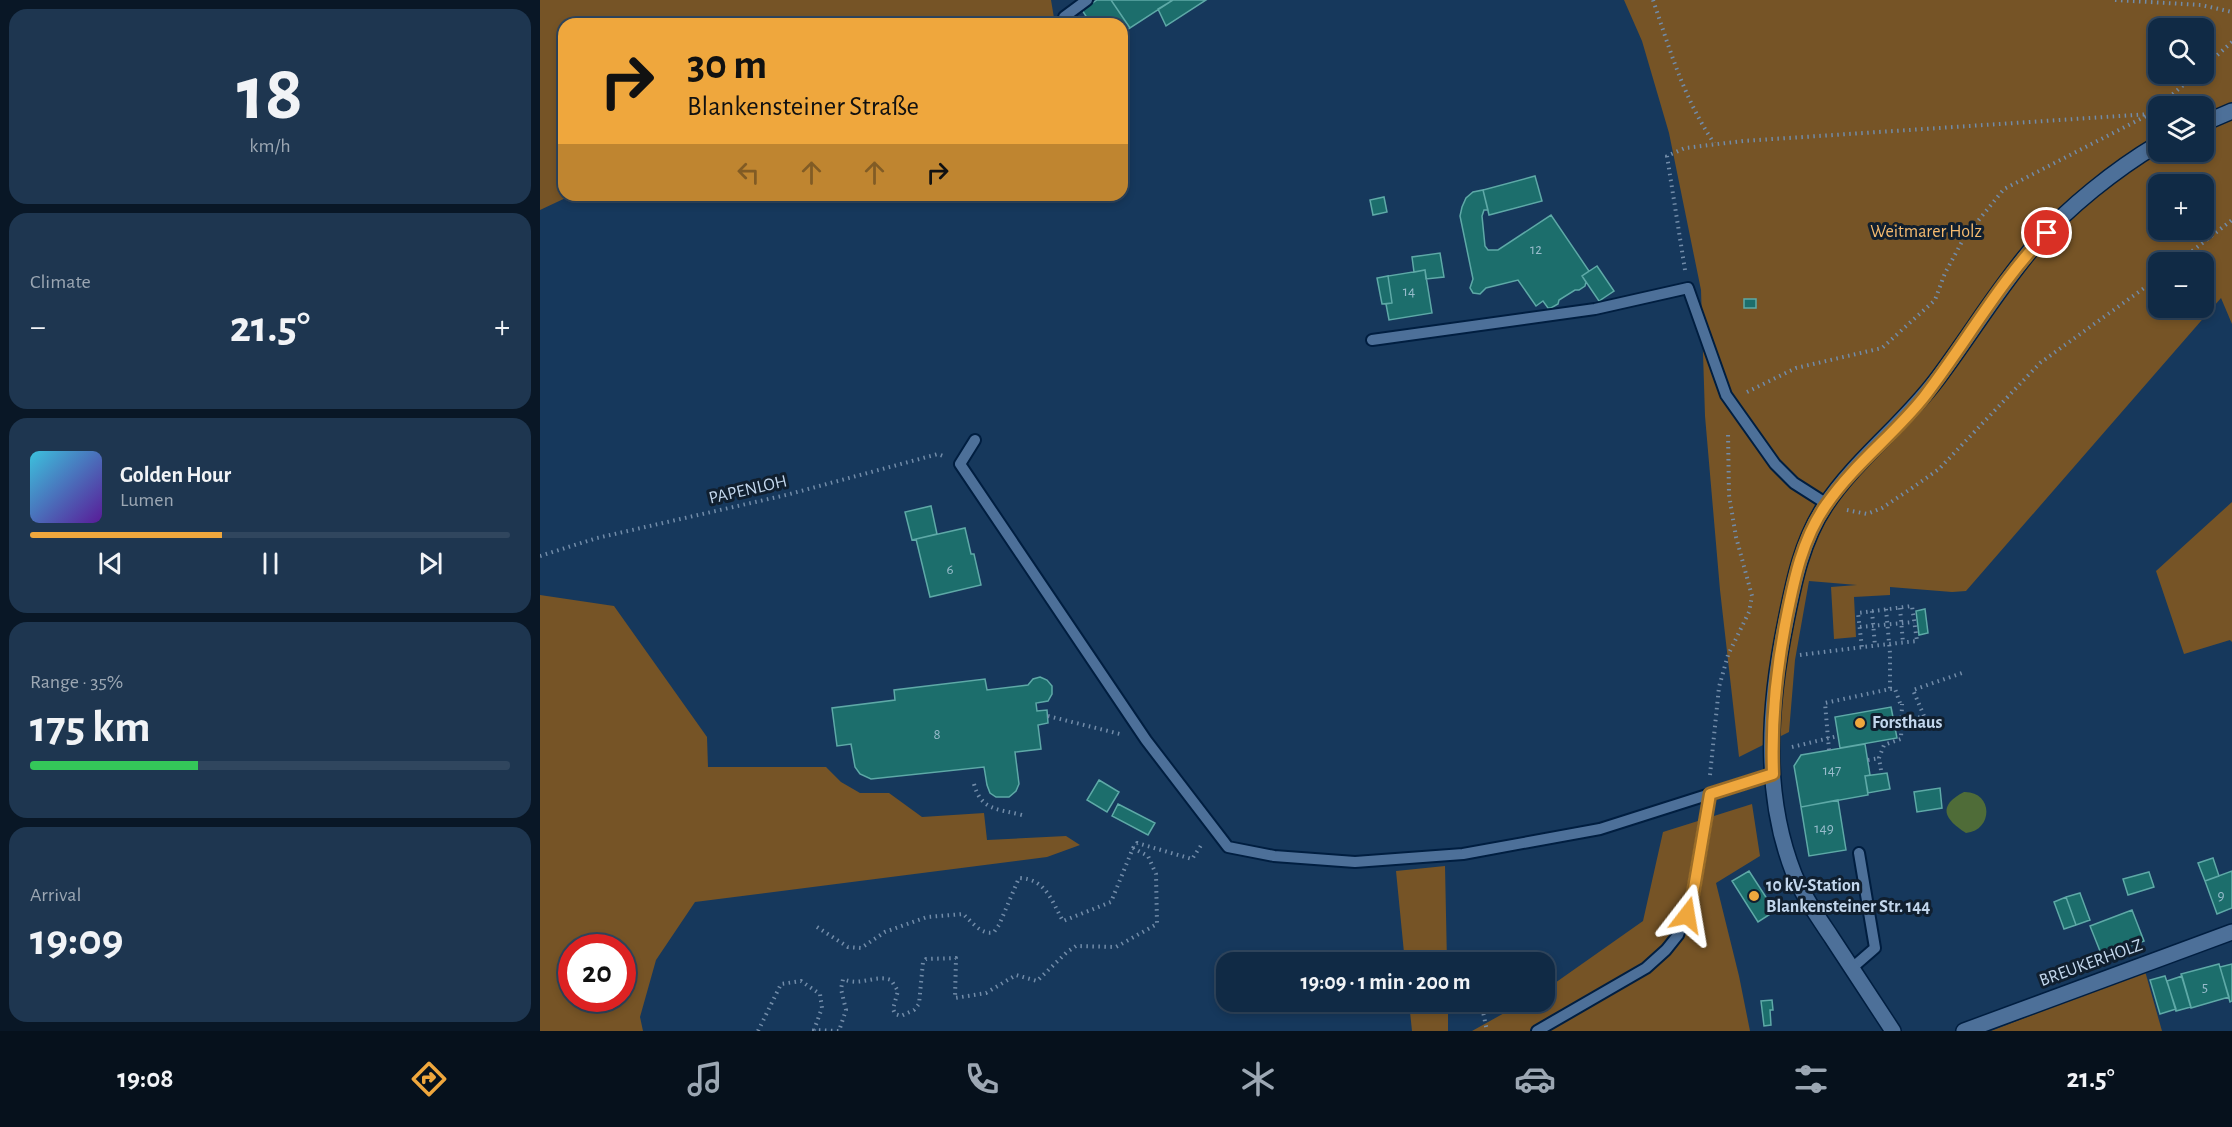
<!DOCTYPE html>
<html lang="en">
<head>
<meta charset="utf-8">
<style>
  :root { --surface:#102a45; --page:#1e3650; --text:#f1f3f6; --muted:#9ca7b3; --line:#30465e; --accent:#efa73d }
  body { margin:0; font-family:"Alegreya Sans",sans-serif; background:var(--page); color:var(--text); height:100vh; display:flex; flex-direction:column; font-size:22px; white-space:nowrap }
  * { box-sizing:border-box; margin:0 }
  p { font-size:20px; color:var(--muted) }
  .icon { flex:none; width:33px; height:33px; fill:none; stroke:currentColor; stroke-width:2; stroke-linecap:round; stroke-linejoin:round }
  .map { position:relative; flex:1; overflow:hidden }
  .side { display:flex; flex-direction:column; gap:9px; padding:9px; background:#091726; width:540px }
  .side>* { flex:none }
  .banner { position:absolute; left:18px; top:18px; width:570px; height:183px; border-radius:18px; box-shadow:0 3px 9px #0003,0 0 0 2px var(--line); background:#efa73d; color:#111; overflow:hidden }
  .fabs { position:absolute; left:1608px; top:18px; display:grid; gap:12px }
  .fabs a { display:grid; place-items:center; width:66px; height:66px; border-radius:12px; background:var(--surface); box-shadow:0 3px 9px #0003,0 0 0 2px var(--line); font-size:30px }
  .speed { position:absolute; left:18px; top:934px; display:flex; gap:12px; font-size:30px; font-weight:700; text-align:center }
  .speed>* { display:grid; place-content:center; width:78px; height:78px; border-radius:50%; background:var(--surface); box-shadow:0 3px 9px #0003,0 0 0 2px var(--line); line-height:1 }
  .speed .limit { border:9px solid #d22; background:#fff; color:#111 }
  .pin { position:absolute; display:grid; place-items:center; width:51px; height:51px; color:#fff; margin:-26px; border:3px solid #fff; border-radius:50%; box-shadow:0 2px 6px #0007 }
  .me { position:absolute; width:66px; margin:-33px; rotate:14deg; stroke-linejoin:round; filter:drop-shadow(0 0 4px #0008) }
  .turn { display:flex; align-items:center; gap:21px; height:126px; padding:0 30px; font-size:27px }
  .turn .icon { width:78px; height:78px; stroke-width:2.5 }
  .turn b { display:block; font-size:42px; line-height:51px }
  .lanes { display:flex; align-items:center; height:57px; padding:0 30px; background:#0003; justify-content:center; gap:30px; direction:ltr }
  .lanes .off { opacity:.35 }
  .big { font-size:45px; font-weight:700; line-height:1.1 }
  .side .card { flex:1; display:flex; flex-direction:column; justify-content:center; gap:9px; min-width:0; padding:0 21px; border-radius:18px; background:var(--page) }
  .side .dial { align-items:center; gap:0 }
  .dial b { font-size:78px; line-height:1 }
  .song { display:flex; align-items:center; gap:18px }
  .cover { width:72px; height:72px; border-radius:9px; background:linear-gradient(135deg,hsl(190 70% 55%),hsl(270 70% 35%)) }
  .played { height:6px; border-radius:3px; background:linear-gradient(90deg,var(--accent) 40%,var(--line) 40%) }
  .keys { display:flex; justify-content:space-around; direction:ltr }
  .heat { display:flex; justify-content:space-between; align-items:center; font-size:33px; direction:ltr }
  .charge { height:9px; border-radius:4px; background:linear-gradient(90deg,#34c759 35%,var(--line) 0) }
  .trip { position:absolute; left:676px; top:952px; width:339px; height:60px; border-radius:18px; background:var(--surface); box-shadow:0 3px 9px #0003,0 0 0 2px var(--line); font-weight:700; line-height:60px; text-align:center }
  .menu { display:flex; height:96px; justify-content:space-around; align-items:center; background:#06111c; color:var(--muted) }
  .menu .icon { width:42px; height:42px }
  .menu .selected { color:var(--accent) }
  .menu b { font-size:27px; color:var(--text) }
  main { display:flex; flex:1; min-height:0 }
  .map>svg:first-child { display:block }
  .green { fill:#765426; fill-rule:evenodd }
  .water { fill:#4f6c38 }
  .building { fill:#1c6e6c; stroke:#5ea9a7; stroke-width:1.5 }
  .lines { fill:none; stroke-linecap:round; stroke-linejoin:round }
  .service-casing { stroke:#001e40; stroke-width:14 }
  .minor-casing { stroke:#001e40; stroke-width:18 }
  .path { stroke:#728ca9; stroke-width:4; stroke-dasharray:1.5 4.5; stroke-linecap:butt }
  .service { stroke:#4d7099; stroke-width:10 }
  .minor { stroke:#4d7099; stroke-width:15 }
  .route-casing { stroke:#9b6d28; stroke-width:15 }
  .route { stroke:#efa73d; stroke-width:10 }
  .poi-dot { fill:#efa73d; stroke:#101f2f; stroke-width:2 }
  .labels { text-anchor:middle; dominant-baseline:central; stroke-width:6; stroke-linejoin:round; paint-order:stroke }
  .number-label { font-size:15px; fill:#98bccc }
  .park-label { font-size:18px; fill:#f7bc70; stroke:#101f2f }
  .street-label { font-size:18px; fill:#c2d6ec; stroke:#101f2f }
  .poi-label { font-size:18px; font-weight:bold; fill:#c2d6ec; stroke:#101f2f; text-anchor:start }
</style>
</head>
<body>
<main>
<section class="side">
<div class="card dial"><b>18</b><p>km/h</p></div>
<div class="card"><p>Climate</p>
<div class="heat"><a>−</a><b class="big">21.5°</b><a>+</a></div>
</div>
<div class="card">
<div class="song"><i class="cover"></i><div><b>Golden Hour</b><p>Lumen</p></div></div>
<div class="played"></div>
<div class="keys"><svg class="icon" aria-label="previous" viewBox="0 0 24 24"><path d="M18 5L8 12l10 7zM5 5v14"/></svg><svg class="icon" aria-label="pause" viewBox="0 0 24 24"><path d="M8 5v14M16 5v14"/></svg><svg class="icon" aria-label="next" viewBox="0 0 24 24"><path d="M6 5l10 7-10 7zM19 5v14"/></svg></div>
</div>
<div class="card"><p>Range · 35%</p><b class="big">175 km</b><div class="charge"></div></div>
<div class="card"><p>Arrival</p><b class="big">19:09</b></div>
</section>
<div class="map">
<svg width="1692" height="1031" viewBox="0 0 1692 1031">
  <rect width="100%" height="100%" fill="#16385c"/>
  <!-- green -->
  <path class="green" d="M0 0H511L515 24H24V195H32L0 210Z
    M1084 0H1692V324L1681 298 1426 591 1412 592 1350 587V595L1314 597 1316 637 1294 639 1291 587 1317 585 1269 581 1255 660 1249 732 1199 757 1180 590 1165 416 1161 290 1129 133 1102 41ZM1618 28H1664V74H1618ZM1618 106H1664V152H1618ZM1618 184H1664V230H1618ZM1618 262H1664V308H1618Z
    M1692 502V642L1690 640 1644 654 1616 571Z
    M0 595 74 606 167 737 168 767H286L301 782 320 793H349L382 817 444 813 447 840 526 836 540 845 507 857 155 902 116 960 100 1017 103 1031H0ZM32 948H82V999H32Z
    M1212 804 1220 856 1176 883 1199 976 1210 1031H932L984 1002H1005V990L1103 921 1123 832Z
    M905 866 907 963H865L856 871Z
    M1605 971 1622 1031H1451Z
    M869 1002H908V1031H872Z"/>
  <!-- water -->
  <path class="water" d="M1424 792C1453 791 1454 830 1426 833 1404 819 1397 806 1424 792Z"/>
  <!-- building -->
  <path class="building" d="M557 0H571L590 28 582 33V24H551L542 10Z
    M571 0H633L590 28Z
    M633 0H666L626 26 618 9Z
    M995 176 1002 201 949 215 943 190Z
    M943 190 948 210H944L942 216 945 246 948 250H958L1011 215 1049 271 1042 276 1046 282 1045 286 1039 290H1035L1019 300 1018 304 1011 308H1008L1003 301 996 306 978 280 946 288 940 294 933 293 930 288 933 279 920 216 922 207 926 198 933 192Z
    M844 197 847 212 833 215 830 200Z
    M900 253 904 277 886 279 885 270 874 272 872 257Z
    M1057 266 1074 291 1059 301 1042 276Z
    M885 270 892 313 849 320 846 304 852 303 848 276Z
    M848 276 852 303 842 304 837 278Z
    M1204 299H1216V308H1204Z
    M391 506 397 534 372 540 365 512Z
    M425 528 431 554H434L441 585 390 597 376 539Z
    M1385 609 1388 633 1379 635 1376 611Z
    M500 677 507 680 512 686V694L508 701 496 703 497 711 507 710 508 723 498 725 501 749 475 752 479 784 476 791 469 797H456L450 793 447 785 444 767 331 779 320 774 315 767 311 744 297 746 292 708 355 700 354 690 445 679 447 690 488 685 493 679Z
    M1351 707 1357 738 1300 748 1295 717Z
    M1325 744 1330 775 1325 776 1328 795 1261 807 1254 766 1261 755Z
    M1347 773 1350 789 1328 793 1325 776Z
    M559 780 579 792 567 812 547 800Z
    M1400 788 1402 808 1377 812 1374 792Z
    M1298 800 1306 850 1269 856 1261 807Z
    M578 804 615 823 608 835 572 816Z
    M1673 858 1679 876 1665 881 1658 863Z
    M1209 871 1235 911 1218 922 1192 881Z
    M1692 871V908L1677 914 1665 881Z
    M1609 872 1614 887 1588 895 1583 879Z
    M1540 893 1550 920 1536 925 1526 897Z
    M1526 897 1536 925 1524 929 1514 902Z
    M1592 910 1604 941 1562 956 1550 926Z
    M1679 964 1689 997 1651 1008 1641 974Z
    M1692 964V1001L1690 1002 1680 967Z
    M1625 976 1636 1009 1620 1014 1610 980Z
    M1642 976 1651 1007 1636 1011 1627 981Z
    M1232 1000 1233 1010H1230L1231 1025 1224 1026 1221 1001Z"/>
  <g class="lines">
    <defs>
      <path id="service" d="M524 17 547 0
        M832 340 1055 309 1148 288 1186 395 1235 464 1254 483 1287 504
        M435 440 420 464 606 740 688 847 734 856 815 862 923 854 1060 829 1233 774
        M1312 968 1335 948 1319 853
        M997 1031 1106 968 1126 950 1138 935 1153 894 1170 794"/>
      <path id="minor" d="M1664 123 1692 111
        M1353 1031C1333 1000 1312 969 1292 938 1278 917 1263 896 1254 874 1222 793 1229 704 1246 621 1254 581 1262 541 1285 506 1316 459 1364 424 1398 378 1431 334 1459 287 1495 245 1528 207 1576 169 1618 144
        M1424 1031 1692 932"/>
    </defs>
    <!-- service casing -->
    <use href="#service" class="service-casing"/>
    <!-- minor casing -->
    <use href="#minor" class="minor-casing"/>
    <!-- path -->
    <path class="path" d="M1113 0C1130 50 1144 99 1174 143
      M1575 0 1661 5 1692 12
      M1664 67 1692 42
      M1619 106 1656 74
      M1638 262 1692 220
      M1145 270 1127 156 1145 148 1203 141 1610 114 1618 124
      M1207 392 1256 368 1342 348 1395 300 1405 273 1424 238 1464 189 1610 114 1618 107
      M1307 510 1327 514 1342 508 1372 488 1399 469 1500 363 1618 278
      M0 556 57 538 246 495 398 454 403 456
      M1360 608 1363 643
      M1346 609 1350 653V689
      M1332 611 1335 646
      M1320 627 1374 622
      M1260 655C1299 650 1338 645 1377 641L1372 606 1318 613 1322 648
      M508 716 580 734
      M1361 722 1384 716 1373 690 1422 673
      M1252 747 1298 736
      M1289 750 1285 703 1350 689H1355L1360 703
      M1328 760 1339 758
      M1341 770 1339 758 1344 745 1361 739 1362 704
      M1170 775 1179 687 1188 655 1209 612 1212 596 1196 537 1189 495 1188 432
      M434 784C441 811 459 809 482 815
      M277 927 308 947 321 948 345 932 387 917 423 914C432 922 442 936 454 932L459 925 479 878C506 879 511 900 523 921L571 902 593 848 597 843 652 859 662 844
      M941 1002 947 1031
      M218 1031 241 984 261 981 280 994 282 1008 274 1030 299 1031 306 1010 301 989 303 979C321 987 335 974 351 980L358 991 353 1009 355 1014 361 1016 374 1010 379 1004 383 962 386 959 416 958 415 998 446 993 476 975 497 981 527 952 536 946 576 947 617 924 616 874 608 856 593 848"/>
    <!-- service -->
    <use href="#service" class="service"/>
    <!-- minor -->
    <use href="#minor" class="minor"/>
  </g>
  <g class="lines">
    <defs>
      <path id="route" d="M1147 915 1153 894 1170 794 1233 774C1231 721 1236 671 1246 620 1254 580 1262 539 1286 505 1314 464 1354 435 1384 397 1426 343 1459 282 1507 233"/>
    </defs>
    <!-- route casing -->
    <use href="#route" class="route-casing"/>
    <!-- route -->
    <use href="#route" class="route"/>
  </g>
  <!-- markers -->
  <g class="poi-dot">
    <circle cx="1320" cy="723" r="6"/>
    <circle cx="1214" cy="896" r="6"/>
  </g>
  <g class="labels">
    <!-- number labels -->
    <g class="number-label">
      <text x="996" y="249">12</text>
      <text x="869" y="291">14</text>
      <text x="410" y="569">6</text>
      <text x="397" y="734">8</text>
      <text x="1292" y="770">147</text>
      <text x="1284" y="828">149</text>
      <text x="1681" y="895">9</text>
      <text x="1665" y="987">5</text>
    </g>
    <!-- park labels -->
    <g class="park-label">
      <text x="1386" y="232">Weitmarer Holz</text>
    </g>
    <!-- street labels -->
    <g class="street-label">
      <text transform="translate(208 490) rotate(-13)">PAPENLOH</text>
      <text transform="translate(1551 963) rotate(-20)">BREUKERHOLZ</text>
    </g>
    <!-- poi labels -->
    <g class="poi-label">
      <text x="1332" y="723">Forsthaus</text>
      <text x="1226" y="886">10 kV-Station<tspan x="1226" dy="21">Blankensteiner Str. 144</tspan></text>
    </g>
  </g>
</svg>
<div class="fabs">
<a><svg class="icon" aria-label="search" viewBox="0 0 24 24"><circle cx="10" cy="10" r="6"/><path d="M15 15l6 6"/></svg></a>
<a><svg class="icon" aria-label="layers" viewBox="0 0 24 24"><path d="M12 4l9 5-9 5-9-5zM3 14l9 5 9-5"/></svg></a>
<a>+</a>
<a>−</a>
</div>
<div class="speed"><div class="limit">20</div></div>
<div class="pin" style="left:1507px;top:233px;background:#d93025"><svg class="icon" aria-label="arrive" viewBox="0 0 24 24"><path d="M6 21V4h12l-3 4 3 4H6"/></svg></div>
<svg class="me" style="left:1147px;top:915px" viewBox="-20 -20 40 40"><path d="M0-17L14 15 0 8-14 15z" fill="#efa73d" stroke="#fff" stroke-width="4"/></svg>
<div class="trip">19:09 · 1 min · 200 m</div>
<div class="banner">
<div class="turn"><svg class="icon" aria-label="right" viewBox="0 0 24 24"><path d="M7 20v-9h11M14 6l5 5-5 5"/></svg><div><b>30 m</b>Blankensteiner Straße</div></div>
<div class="lanes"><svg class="icon off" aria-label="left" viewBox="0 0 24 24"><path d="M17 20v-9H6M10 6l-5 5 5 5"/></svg><svg class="icon off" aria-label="ahead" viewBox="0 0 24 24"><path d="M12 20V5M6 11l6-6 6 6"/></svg><svg class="icon off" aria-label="ahead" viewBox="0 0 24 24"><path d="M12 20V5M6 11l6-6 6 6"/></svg><svg class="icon" aria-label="right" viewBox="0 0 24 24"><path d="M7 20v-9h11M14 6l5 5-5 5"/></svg></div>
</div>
</div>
</main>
<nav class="menu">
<b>19:08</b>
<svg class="icon selected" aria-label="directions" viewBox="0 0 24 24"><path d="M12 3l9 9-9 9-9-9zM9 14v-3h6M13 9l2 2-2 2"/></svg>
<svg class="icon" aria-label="music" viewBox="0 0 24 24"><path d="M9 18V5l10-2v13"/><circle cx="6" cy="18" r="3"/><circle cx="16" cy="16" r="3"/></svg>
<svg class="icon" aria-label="phone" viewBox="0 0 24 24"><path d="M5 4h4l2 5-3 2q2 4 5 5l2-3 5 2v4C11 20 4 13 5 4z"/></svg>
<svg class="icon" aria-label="climate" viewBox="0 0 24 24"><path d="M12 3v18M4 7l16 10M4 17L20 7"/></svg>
<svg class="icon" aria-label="car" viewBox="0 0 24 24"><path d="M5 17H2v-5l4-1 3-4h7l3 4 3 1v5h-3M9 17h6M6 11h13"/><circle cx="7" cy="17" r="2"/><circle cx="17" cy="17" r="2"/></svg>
<svg class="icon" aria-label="filters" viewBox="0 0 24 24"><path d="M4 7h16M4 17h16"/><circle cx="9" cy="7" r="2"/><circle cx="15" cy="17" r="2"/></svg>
<b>21.5°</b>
</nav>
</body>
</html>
